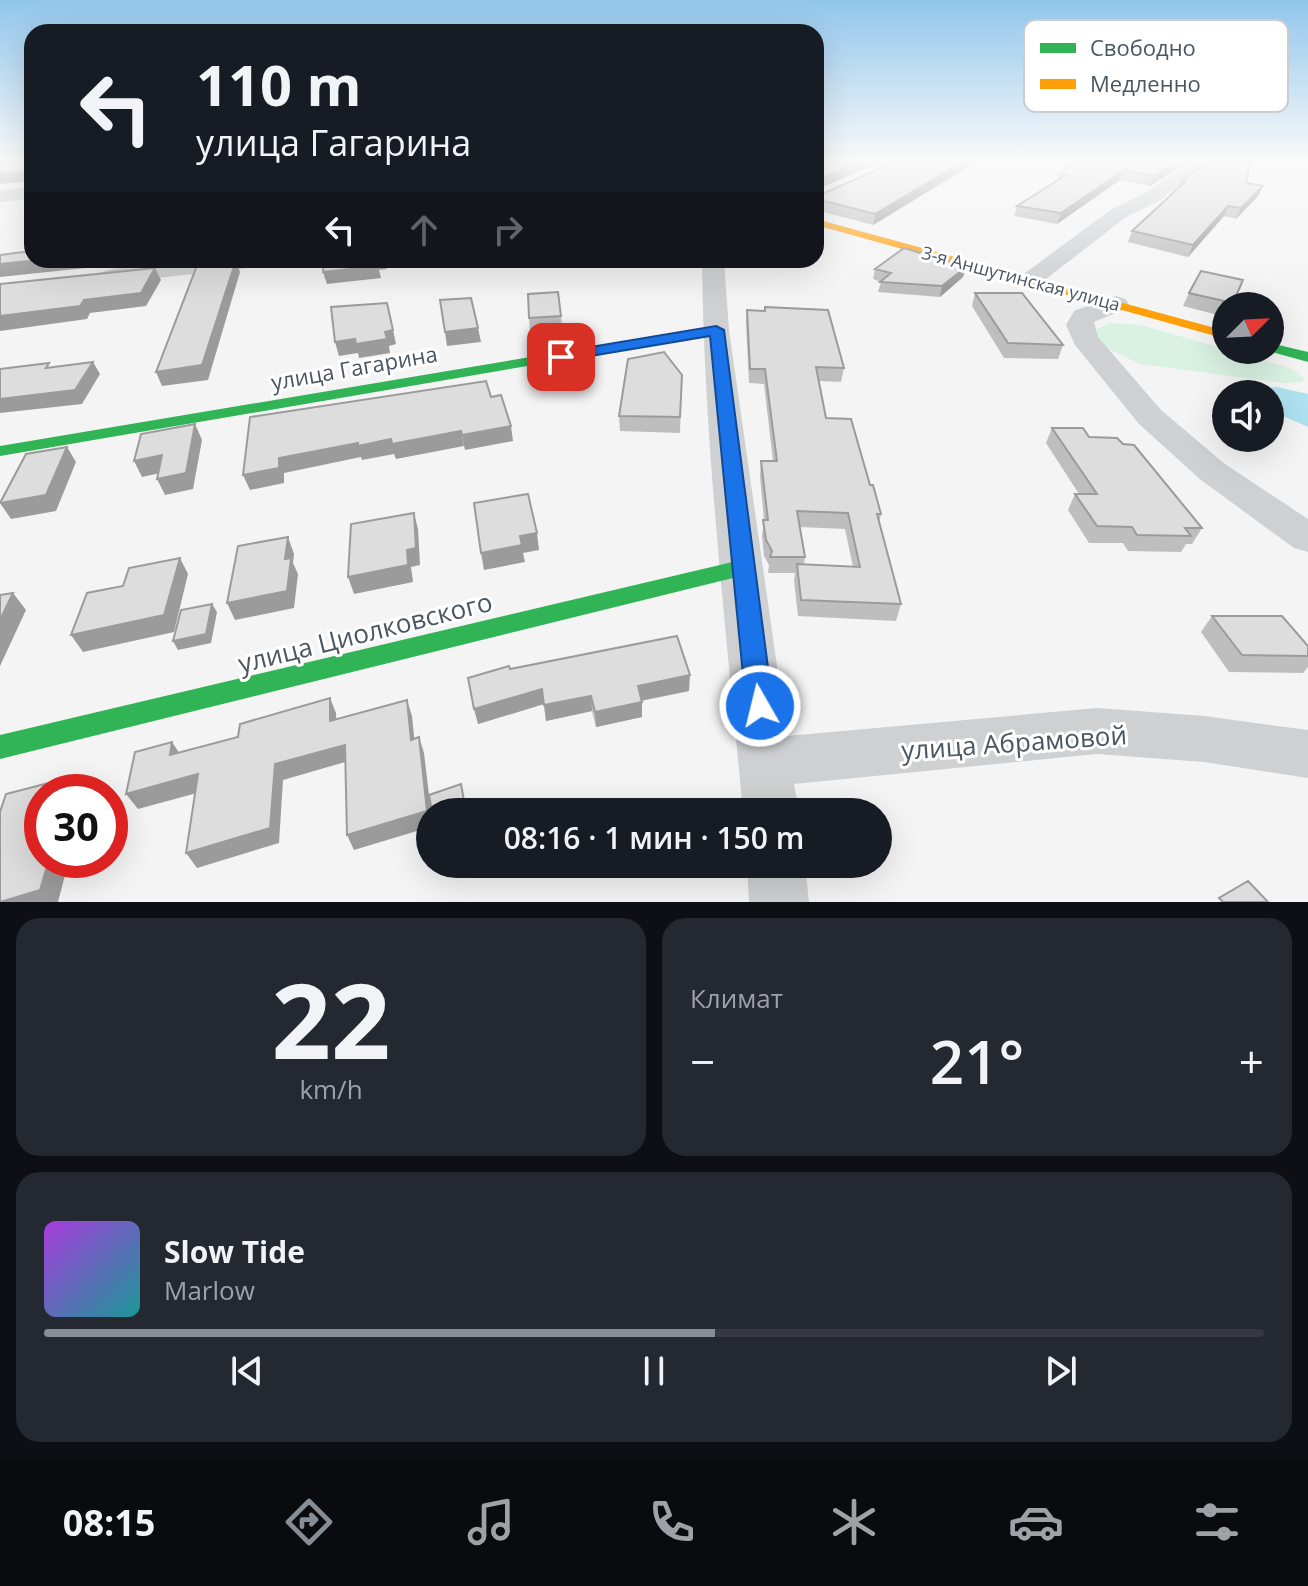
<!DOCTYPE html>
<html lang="ru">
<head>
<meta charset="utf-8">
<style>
  :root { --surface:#171b24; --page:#242831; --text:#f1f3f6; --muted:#9ea1a6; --line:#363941; --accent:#868d94 }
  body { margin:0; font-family:"Open Sans",sans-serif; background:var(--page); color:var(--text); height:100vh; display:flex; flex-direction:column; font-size:30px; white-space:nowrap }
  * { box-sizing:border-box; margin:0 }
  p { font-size:26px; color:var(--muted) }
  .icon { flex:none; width:44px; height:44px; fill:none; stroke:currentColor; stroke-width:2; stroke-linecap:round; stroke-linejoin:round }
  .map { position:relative; height:902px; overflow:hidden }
  .details { display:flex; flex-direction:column; gap:16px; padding:16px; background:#0d0f14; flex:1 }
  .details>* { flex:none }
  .hud { position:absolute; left:24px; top:24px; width:800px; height:244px; border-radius:24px; box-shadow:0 8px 32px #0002; background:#171b24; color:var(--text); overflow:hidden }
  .needle { width:52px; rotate:66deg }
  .tools { position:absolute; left:1212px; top:292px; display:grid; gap:16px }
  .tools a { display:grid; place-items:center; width:72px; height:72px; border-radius:50%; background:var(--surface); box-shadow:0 8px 32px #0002; font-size:40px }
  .speed { position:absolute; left:24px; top:774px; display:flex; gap:16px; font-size:40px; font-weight:700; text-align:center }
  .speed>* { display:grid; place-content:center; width:104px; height:104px; border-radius:50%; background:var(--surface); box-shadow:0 8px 32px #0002; line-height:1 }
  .speed .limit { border:12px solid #d22; background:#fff; color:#111 }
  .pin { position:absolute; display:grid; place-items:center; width:68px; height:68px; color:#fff; margin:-34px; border-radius:16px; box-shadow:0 4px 12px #0006 }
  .me { position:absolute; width:88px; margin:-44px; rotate:352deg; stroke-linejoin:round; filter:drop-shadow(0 0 6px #0008) }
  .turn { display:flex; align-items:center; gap:28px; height:168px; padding:0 40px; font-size:36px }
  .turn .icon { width:104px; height:104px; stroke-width:2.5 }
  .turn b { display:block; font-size:56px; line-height:68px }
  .lanes { display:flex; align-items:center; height:76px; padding:0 40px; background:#0003; justify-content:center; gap:40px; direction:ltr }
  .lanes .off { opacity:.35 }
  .big { font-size:60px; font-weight:600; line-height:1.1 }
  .details .widget { flex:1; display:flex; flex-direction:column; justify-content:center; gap:12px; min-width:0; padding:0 28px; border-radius:24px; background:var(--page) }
  .details .dial { align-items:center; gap:0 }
  .dial b { font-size:104px; line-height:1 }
  .song { display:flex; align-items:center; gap:24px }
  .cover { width:96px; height:96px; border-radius:12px; background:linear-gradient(135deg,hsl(280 70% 55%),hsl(180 70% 35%)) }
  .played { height:8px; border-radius:4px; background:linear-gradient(90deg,var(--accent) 55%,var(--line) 55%) }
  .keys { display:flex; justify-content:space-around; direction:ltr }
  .heat { display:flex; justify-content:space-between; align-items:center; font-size:44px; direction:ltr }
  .details .tiles { flex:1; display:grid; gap:16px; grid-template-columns:1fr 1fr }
  .widget:last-child { grid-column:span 2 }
  .trip { position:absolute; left:416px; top:798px; width:476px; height:80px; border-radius:40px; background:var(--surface); box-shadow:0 8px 32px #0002; font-weight:600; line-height:80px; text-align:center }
  .tabs { display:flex; height:128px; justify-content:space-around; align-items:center; background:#090b0e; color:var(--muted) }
  .tabs .icon { width:56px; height:56px }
  .tabs .on { color:var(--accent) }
  .tabs b { font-size:36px; color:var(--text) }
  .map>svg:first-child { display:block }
  .green { fill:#d9f2e3 }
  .water { fill:#aee2f0 }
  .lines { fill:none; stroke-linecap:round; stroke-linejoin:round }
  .street { fill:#ced0d2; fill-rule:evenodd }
  .fast { fill:#30b455; fill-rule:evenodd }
  .slow { fill:#ff9f0a; fill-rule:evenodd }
  .wall { fill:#bebebf; fill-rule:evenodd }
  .shaded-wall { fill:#9b9b9b }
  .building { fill:#ddddde; stroke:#9b9b9b; stroke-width:2 }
  .route { fill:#1a73e8; stroke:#114b97; stroke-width:2 }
  .labels { text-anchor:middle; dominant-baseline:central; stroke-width:6; stroke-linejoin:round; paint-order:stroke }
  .far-street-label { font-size:18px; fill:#4a5661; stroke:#fff }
  .street-label { font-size:22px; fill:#4a5661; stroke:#fff }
  .near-street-label { font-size:26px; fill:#4a5661; stroke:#fff }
  .key { fill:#fff; stroke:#c9ccd0; stroke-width:2 }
  .key-label { font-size:22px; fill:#4a5661 }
</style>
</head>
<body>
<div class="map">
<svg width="1308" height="902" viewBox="0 0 1308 902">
  <rect width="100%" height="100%" fill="#f4f4f4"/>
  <!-- green -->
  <path class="green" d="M1110 323 1141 325 1291 368 1305 379 1303 382 1284 383 1140 364 1102 346 1093 331Z"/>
  <!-- water -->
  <path class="water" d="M1277 387 1308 394V427L1270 410V394H1250L1251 388Z"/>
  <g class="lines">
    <!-- street -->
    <path class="street" d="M1194 161H1213L1159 201 1126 217 1037 286H1021L1017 281 1021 276 1112 209 1145 193Z
      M32 187V199L0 202V190Z
      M194 260H267L264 265 256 267 112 283 104 281 100 276 104 271 112 269Z
      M702 260H724L729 330 787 736 1097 708 1204 716 1308 730V778L1204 762 1097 754 794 784 799 812H743C726 629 704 444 702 260Z
      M1116 296 1125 299 1129 304 1125 309 1094 322 1098 337 1161 410 1225 464 1308 519V552L1294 548 1201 480 1139 424 1075 345 1066 325 1074 311Z
      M747 864H805L809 902H749Z"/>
    <!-- fast -->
    <path class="fast" d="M716 326 723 330 721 333 0 456V446Z
      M1270 343 1308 352V362L1265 350H1270Z
      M741 560 749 562 752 568 749 574 0 759V735Z"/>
    <!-- slow -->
    <path class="slow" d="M816 219 1226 331V339L816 225Z"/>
  </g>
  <!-- wall -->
  <path class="wall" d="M896 161H978L873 225 816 210V197Z
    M1079 161H1189L1150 186 1120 180 1057 224 1014 216 1017 206 1057 181 1059 174Z
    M1181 181 1246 183 1263 186 1258 196 1236 219 1224 216 1188 257 1128 242 1132 231 1179 187Z
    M966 267 963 277 940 297 878 292 881 282 873 279 875 269Z
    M975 293 1063 345 1058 359 1004 358 972 306Z
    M1189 293 1233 303 1232 306H1226V317L1183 306Z
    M747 310 844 368 841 382 819 381 826 418 870 485 881 514 879 523 901 604 896 621 798 616 794 581 795 573H768L769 565 764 556 762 536 764 520 760 476 761 461H773L764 384 749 383 746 323ZM800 527 845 529 853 567 804 565 805 557Z
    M561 316 562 330 530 332 529 318Z
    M682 375 680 433 620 431 619 416Z
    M1052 428 1089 437 1202 528 1192 544H1186L1181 552 1128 551 1123 543H1089L1068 510 1075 494H1079L1046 443Z
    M1212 616 1308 646V667L1303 673 1229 672 1201 632Z
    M510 669 689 691 642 701V717L596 727 592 711 546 721 544 704 478 724Z"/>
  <!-- shaded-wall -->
  <path class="shaded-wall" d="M862 161H883L816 190V180Z
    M964 161H978L873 225 875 214Z
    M1179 161H1189L1150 186 1154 176Z
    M1124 170 1120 180 1057 224 1061 213Z
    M32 171V181L0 184V173Z
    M1263 186 1258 196 1236 219 1241 208Z
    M1228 206 1224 216 1188 257 1193 245Z
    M38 260H161L0 277V264Z
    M236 260 240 272 208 380 162 386 156 372Z
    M377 260H386L387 269 379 270Z
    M378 266 381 278 327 284 323 272Z
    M966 267 963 277 940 297 942 286Z
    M155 268 161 280 146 306 90 313 87 319 0 331V316L84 300Z
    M478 328 481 342 447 346 445 332Z
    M393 330 396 344 389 346 390 353 359 358 358 353 339 356 335 342Z
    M93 362 100 374 82 404 0 413V399Z
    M195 424 202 440 193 489 165 495 157 479Z
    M511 426 513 441 465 450 462 435Z
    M461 431 464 446 396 459 394 454 362 460 361 457 284 473V483L250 490 243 475 279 458 358 443Z
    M67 447 76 462 56 511 11 519 0 503Z
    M162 455 170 471 142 477 134 461Z
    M414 513 418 529 420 565 411 567 413 582 354 594 348 577 407 550Z
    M537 533 539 550 523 553 525 562 484 570 481 553 520 536Z
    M288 537 294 554 293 563 298 574 294 608 235 620 227 603 285 559Z
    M180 558 188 574 174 632 83 652 71 635Z
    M13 593 26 610 0 666V620Z
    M212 604 217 612 211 643 178 650 173 641Z
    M690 675 689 691 638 701V686Z
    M542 689 544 704 478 724 474 709Z
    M591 696 592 711 546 721 544 705Z
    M330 698 336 713 337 736 330 721Z
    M407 700 412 716 416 755 411 740Z
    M642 702V717L596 727 595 712Z
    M419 737 424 753 431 812 430 827 354 850 347 835Z
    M172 742 182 757 170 755Z
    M345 745 352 760 283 780 279 843 197 868 186 853 275 764Z
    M198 774 208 790 138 809 126 794Z
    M72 777 85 792H68Z
    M49 860H69L58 902H1Z"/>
  <!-- building -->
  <path class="building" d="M0 161H32V171L0 173Z
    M816 161H862L816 180V182Z
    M896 161H964L875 214 816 199V197Z
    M1079 161H1179L1154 176 1124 170 1061 213 1017 206 1066 175 1059 174Z
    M1210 161H1250L1246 183 1263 186 1241 208 1228 206 1193 245 1132 231 1185 182 1181 181Z
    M904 248 966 267 942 286 880 282 891 273 875 269Z
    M32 251V260H38L0 264V255Z
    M227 260H236L202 365 156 372 198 263Z
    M324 260H377L378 266 323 272Z
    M155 268 141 293 84 300 80 306 0 316V284Z
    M1201 271 1243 280 1233 303 1189 293Z
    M558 292 561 316 529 318 528 294Z
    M975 293H1022L1063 345 1008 343Z
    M471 298 478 328 445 332 440 300Z
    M387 303 393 330 385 332 387 339 356 344 355 339 335 342 331 307Z
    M765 307 828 310 844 368 816 367 826 418 851 419 870 485H873L881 514H877L901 604 801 600 797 564 860 567 848 513 797 511 805 557H770L772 551 766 540 763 520H768L761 461H777L765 369H750L747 310 765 311Z
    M664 352 682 375 680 417 619 416 628 359Z
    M93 362 75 390 0 399V369L49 363 46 368Z
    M486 381 491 397 501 395 511 426 462 435 461 431 392 444 391 439 358 446V443L279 458V468L243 475 250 417Z
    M195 424 186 473 157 479 162 455 134 461 141 434Z
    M1052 428H1083L1089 437 1117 438 1123 444 1134 445 1202 528H1185L1191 536 1137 535 1132 527 1097 526 1075 494H1097Z
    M67 447 46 495 0 503 26 454Z
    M528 494 537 533 520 536 522 545 481 553 474 503Z
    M414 513 416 548 407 550 408 565 348 577 351 524Z
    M288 537 285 559 291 558 287 591 227 603 238 546Z
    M180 558 164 615 71 635 87 593 123 586 129 568Z
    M13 593 0 620V595Z
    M212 604 206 634 173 641 181 610Z
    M1212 616H1282L1308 646V656L1242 655Z
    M677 636 690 675 638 686 642 702 595 712 591 696 544 705 542 689 474 709 468 678 509 666 510 669Z
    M330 698V721L407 700 411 740 419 737 427 811 347 835 345 745 275 764 270 828 186 853 198 774 126 794 135 752 172 742 170 755 238 737 240 724Z
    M72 777 68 792H42V860H49L40 890 0 902V812L6 794Z
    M461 784 466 812H432L429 795Z
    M1248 881 1268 902H1223L1219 898Z"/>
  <!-- sky -->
  <linearGradient id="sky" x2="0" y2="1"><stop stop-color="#91c6eb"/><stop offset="0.56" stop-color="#fafafa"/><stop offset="1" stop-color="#fafafa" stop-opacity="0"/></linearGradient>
  <rect width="1308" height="287" fill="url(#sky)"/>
  <!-- route -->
  <path class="route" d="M716 326 724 330 773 706 769 714 760 718 750 714 746 706 710 336 561 361 553 357 561 352Z"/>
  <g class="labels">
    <!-- far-street labels -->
    <g class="far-street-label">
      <text transform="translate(1021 278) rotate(15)">3-я Аншутинская улица</text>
    </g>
    <!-- street labels -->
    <g class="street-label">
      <text transform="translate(354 367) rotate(-10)">улица Гагарина</text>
    </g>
    <!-- near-street labels -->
    <g class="near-street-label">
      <text transform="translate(365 632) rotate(-14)">улица Циолковского</text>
      <text transform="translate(1014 742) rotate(-4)">улица Абрамовой</text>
    </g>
  </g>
  <!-- legend -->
  <rect x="1024" y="20" width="264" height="92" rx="12" class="key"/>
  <rect x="1040" y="43" width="36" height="10" fill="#30b455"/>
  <rect x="1040" y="79" width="36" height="10" fill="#ff9f0a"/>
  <g class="key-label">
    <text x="1090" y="56">Свободно</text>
    <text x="1090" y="92">Медленно</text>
  </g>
</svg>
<div class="tools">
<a><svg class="needle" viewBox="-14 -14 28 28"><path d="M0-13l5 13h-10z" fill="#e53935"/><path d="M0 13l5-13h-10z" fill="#9ea1a6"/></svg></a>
<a><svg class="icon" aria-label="sound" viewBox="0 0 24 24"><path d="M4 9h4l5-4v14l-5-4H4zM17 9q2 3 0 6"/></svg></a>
</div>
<div class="speed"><div class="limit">30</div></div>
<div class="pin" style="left:561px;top:357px;background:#d93025"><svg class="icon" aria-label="arrive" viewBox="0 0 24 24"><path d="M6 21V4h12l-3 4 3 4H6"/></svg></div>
<svg class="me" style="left:760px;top:706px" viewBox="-20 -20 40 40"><circle r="17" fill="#1a73e8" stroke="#fff" stroke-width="3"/><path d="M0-11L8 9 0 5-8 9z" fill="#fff"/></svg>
<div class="trip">08:16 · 1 мин · 150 m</div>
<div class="hud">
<div class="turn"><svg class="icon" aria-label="left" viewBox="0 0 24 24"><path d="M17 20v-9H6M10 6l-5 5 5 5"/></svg><div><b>110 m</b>улица Гагарина</div></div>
<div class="lanes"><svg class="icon" aria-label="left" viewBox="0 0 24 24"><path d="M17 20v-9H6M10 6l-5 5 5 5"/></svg><svg class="icon off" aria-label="ahead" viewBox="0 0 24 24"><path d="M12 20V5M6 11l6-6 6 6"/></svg><svg class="icon off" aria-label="right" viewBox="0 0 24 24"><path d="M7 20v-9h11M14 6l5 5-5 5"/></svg></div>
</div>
</div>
<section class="details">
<div class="tiles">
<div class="widget dial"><b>22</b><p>km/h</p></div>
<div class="widget"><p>Климат</p>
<div class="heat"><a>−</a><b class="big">21°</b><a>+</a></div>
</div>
<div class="widget">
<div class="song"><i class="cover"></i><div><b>Slow Tide</b><p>Marlow</p></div></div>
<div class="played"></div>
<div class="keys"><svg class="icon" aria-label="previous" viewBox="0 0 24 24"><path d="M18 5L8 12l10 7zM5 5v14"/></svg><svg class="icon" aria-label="pause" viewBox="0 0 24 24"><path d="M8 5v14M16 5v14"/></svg><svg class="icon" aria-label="next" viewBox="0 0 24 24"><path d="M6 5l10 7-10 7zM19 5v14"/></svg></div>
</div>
</div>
</section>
<nav class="tabs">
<b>08:15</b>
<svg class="icon on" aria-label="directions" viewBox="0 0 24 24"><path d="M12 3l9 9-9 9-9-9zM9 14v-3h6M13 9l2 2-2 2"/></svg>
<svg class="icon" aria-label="music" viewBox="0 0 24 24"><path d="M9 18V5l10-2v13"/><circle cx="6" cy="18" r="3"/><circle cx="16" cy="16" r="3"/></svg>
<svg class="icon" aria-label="phone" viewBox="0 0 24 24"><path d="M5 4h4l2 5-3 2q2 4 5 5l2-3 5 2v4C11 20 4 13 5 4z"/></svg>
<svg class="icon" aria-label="climate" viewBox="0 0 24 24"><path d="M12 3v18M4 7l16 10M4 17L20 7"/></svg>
<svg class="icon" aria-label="car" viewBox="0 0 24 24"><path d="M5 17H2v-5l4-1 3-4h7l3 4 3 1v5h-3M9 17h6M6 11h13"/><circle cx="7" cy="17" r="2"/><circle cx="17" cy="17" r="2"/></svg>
<svg class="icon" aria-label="filters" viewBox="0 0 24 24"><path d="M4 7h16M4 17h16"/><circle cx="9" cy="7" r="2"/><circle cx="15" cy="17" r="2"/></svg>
</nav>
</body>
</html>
